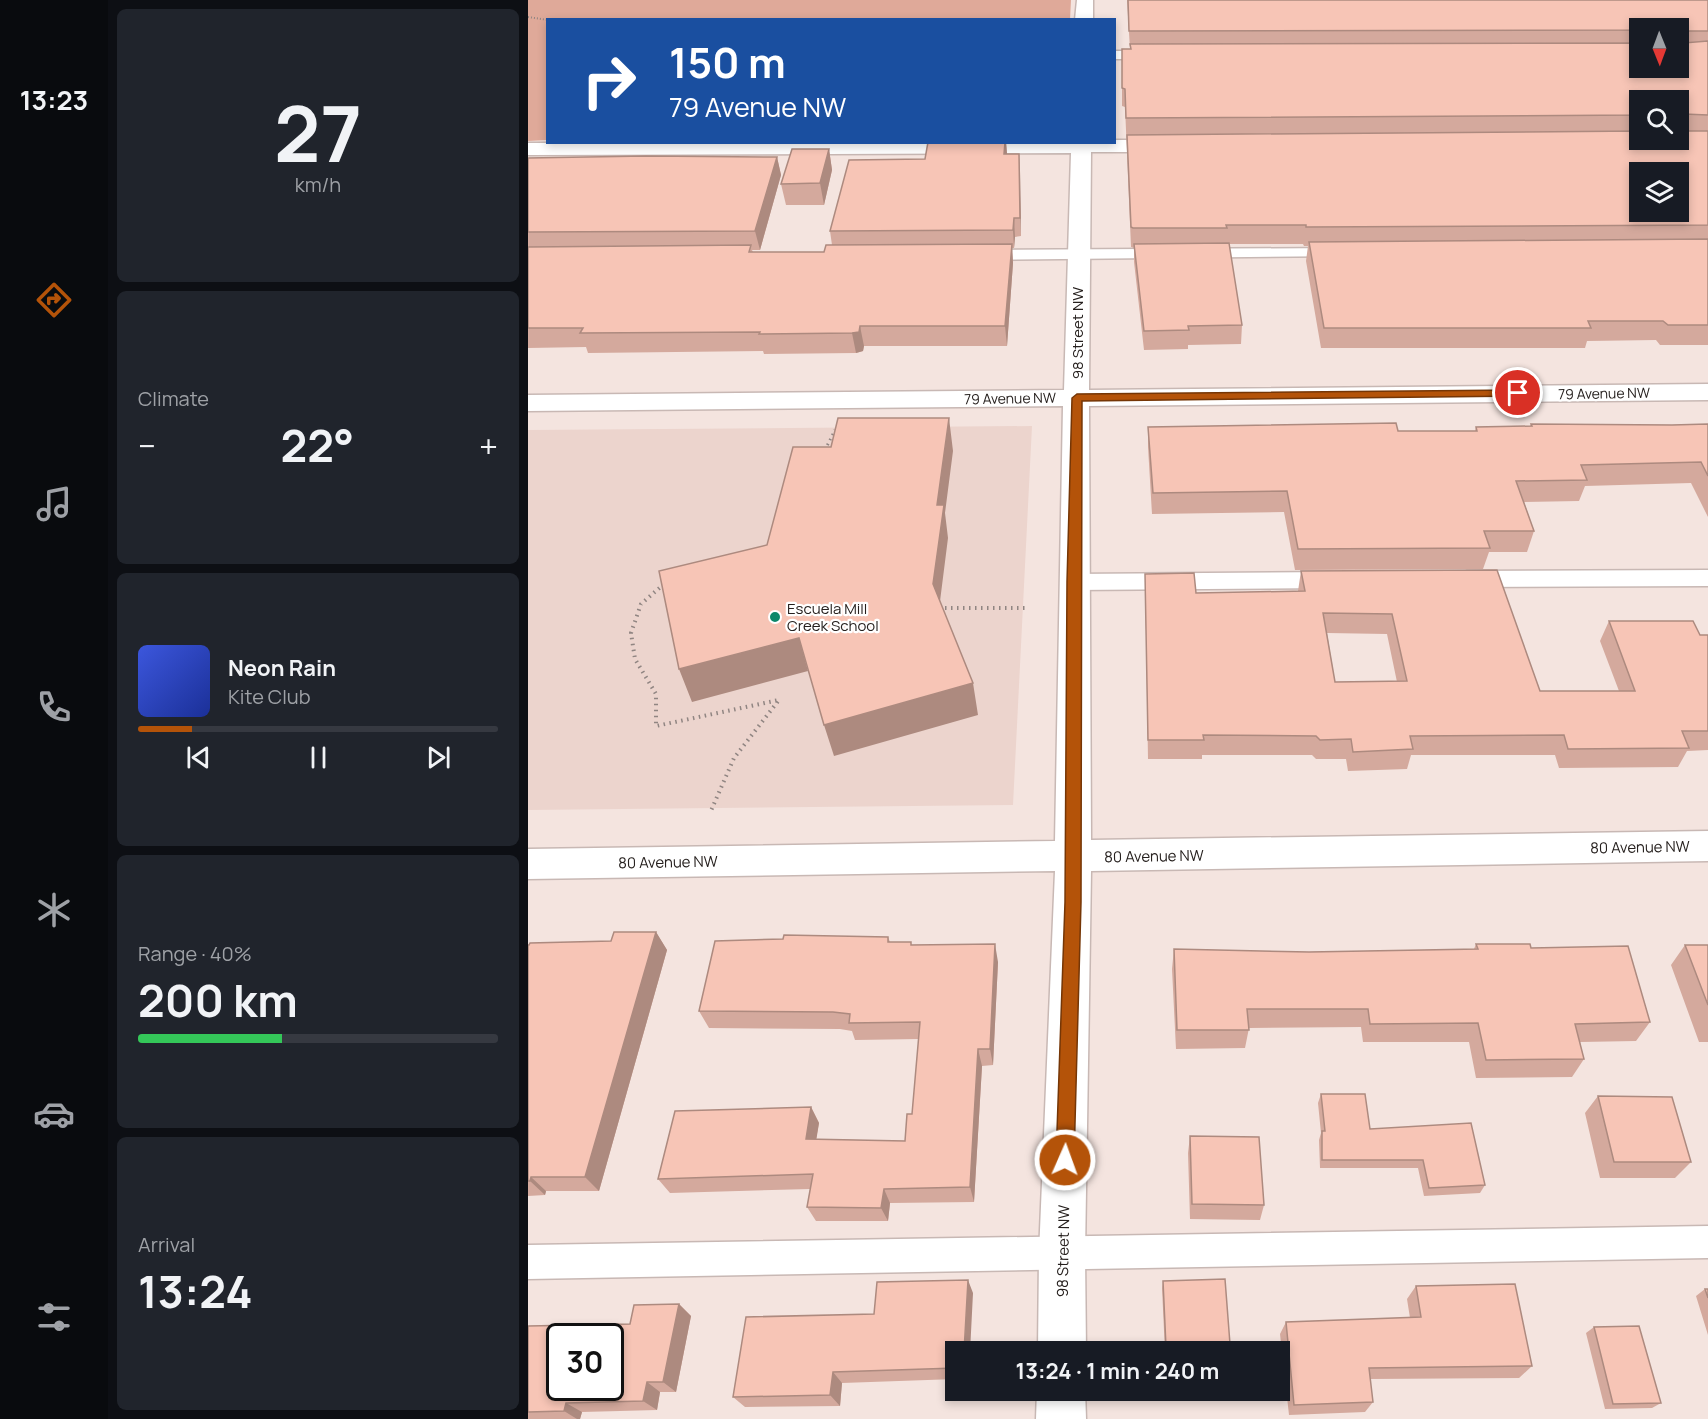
<!DOCTYPE html>
<html lang="en">
<head>
<meta charset="utf-8">
<style>
  :root { --surface:#171b24; --page:#20242c; --text:#f1f3f6; --muted:#9ea1a6; --line:#363941; --accent:#b45309 }
  body { margin:0; font-family:Manrope,sans-serif; background:var(--page); color:var(--text); height:100vh; display:flex; flex-direction:column; font-size:22px; white-space:nowrap }
  * { box-sizing:border-box; margin:0 }
  p { font-size:20px; color:var(--muted) }
  .icon { flex:none; width:33px; height:33px; fill:none; stroke:currentColor; stroke-width:2; stroke-linecap:round; stroke-linejoin:round }
  .map { position:relative; flex:1; overflow:hidden }
  .details { display:flex; flex-direction:column; gap:9px; padding:9px; background:#0d0f14; width:420px }
  .details>* { flex:none }
  .top-card { position:absolute; left:18px; top:18px; width:570px; height:126px; border-radius:0px; box-shadow:0 3px 9px #0003; background:#1a4fa0; color:#fff; overflow:hidden }
  .needle { width:39px; rotate:179deg }
  .buttons { position:absolute; left:1101px; top:18px; display:grid; gap:12px }
  .buttons a { display:grid; place-items:center; width:60px; height:60px; border-radius:0px; background:var(--surface); box-shadow:0 3px 9px #0003; font-size:30px }
  .speed { position:absolute; left:18px; top:1323px; display:flex; gap:12px; font-size:30px; font-weight:700; text-align:center }
  .speed>* { display:grid; place-content:center; width:78px; height:78px; border-radius:50%; background:var(--surface); box-shadow:0 3px 9px #0003; line-height:1 }
  .speed .limit { border:3px solid #111; border-radius:9px; background:#fff; color:#111 }
  .pin { position:absolute; display:grid; place-items:center; width:51px; height:51px; color:#fff; margin:-26px; border:3px solid #fff; border-radius:50%; box-shadow:0 2px 6px #0007 }
  .me { position:absolute; width:66px; margin:-33px; rotate:2deg; stroke-linejoin:round; filter:drop-shadow(0 0 4px #0008) }
  .turn { display:flex; align-items:center; gap:21px; height:126px; padding:0 24px; font-size:27px }
  .turn .icon { width:78px; height:78px; stroke-width:2.5 }
  .turn b { display:block; font-size:42px; line-height:51px }
  .big { font-size:45px; font-weight:700; line-height:1.1 }
  .details .card { flex:1; display:flex; flex-direction:column; justify-content:center; gap:9px; min-width:0; padding:0 21px; border-radius:9px; background:var(--page) }
  .details .dial { align-items:center; gap:0 }
  .dial b { font-size:78px; line-height:1 }
  .song { display:flex; align-items:center; gap:18px }
  .cover { width:72px; height:72px; border-radius:9px; background:linear-gradient(135deg,hsl(230 70% 55%),hsl(230 70% 35%)) }
  .played { height:6px; border-radius:3px; background:linear-gradient(90deg,var(--accent) 15%,var(--line) 15%) }
  .keys { display:flex; justify-content:space-around; direction:ltr }
  .heat { display:flex; justify-content:space-between; align-items:center; font-size:33px; direction:ltr }
  .charge { height:9px; border-radius:4px; background:linear-gradient(90deg,#34c759 40%,var(--line) 0) }
  .trip { position:absolute; left:417px; top:1341px; width:345px; height:60px; border-radius:0px; background:var(--surface); box-shadow:0 3px 9px #0003; font-weight:700; line-height:60px; text-align:center }
  main { display:flex; flex:1; min-height:0 }
  .menu { display:flex; flex-direction:column; width:108px; justify-content:space-around; align-items:center; background:#090b0e; color:var(--muted) }
  .menu .icon { width:42px; height:42px }
  .menu .selected { color:var(--accent) }
  .menu b { font-size:27px; color:var(--text) }
  .map>svg:first-child { display:block }
  .built { fill:#ecd4cd }
  .green { fill:#dfa999 }
  .lines { fill:none; stroke-linecap:round; stroke-linejoin:round }
  .service-casing { stroke:#c8b8b4; stroke-width:3 }
  .minor-casing { stroke:#c8b8b4; stroke-width:3 }
  .path-far2 { stroke:#908582; stroke-width:2; stroke-dasharray:1 2; stroke-linecap:butt }
  .path-far1 { stroke:#908582; stroke-width:3; stroke-dasharray:1.5 4; stroke-linecap:butt }
  .path { stroke:#908582; stroke-width:4; stroke-dasharray:1.5 4.5; stroke-linecap:butt }
  .service { fill:#fff; fill-rule:evenodd }
  .minor { fill:#fff; fill-rule:evenodd }
  .wall { fill:#d4a99d; fill-rule:evenodd }
  .shaded-wall { fill:#ad8a7f }
  .building { fill:#f7c5b6; stroke:#ad8a7f; stroke-width:1.5; fill-rule:evenodd }
  .route { fill:#b45309; stroke:#753606; stroke-width:1.5 }
  .poi-dot { fill:#0c8769; stroke:#fff; stroke-width:2 }
  .labels { text-anchor:middle; dominant-baseline:central; stroke-width:4.5; stroke-linejoin:round; paint-order:stroke }
  .far-street-label { font-size:14px; fill:#26201e; stroke:#fff }
  .street-label { font-size:15px; fill:#26201e; stroke:#fff }
  .poi-label { font-size:15px; fill:#26201e; stroke:#fff; text-anchor:start }
</style>
</head>
<body>
<main>
<nav class="menu">
<b>13:23</b>
<svg class="icon selected" aria-label="directions" viewBox="0 0 24 24"><path d="M12 3l9 9-9 9-9-9zM9 14v-3h6M13 9l2 2-2 2"/></svg>
<svg class="icon" aria-label="music" viewBox="0 0 24 24"><path d="M9 18V5l10-2v13"/><circle cx="6" cy="18" r="3"/><circle cx="16" cy="16" r="3"/></svg>
<svg class="icon" aria-label="phone" viewBox="0 0 24 24"><path d="M5 4h4l2 5-3 2q2 4 5 5l2-3 5 2v4C11 20 4 13 5 4z"/></svg>
<svg class="icon" aria-label="climate" viewBox="0 0 24 24"><path d="M12 3v18M4 7l16 10M4 17L20 7"/></svg>
<svg class="icon" aria-label="car" viewBox="0 0 24 24"><path d="M5 17H2v-5l4-1 3-4h7l3 4 3 1v5h-3M9 17h6M6 11h13"/><circle cx="7" cy="17" r="2"/><circle cx="17" cy="17" r="2"/></svg>
<svg class="icon" aria-label="filters" viewBox="0 0 24 24"><path d="M4 7h16M4 17h16"/><circle cx="9" cy="7" r="2"/><circle cx="15" cy="17" r="2"/></svg>
</nav>
<section class="details">
<div class="card dial"><b>27</b><p>km/h</p></div>
<div class="card"><p>Climate</p>
<div class="heat"><a>−</a><b class="big">22°</b><a>+</a></div>
</div>
<div class="card">
<div class="song"><i class="cover"></i><div><b>Neon Rain</b><p>Kite Club</p></div></div>
<div class="played"></div>
<div class="keys"><svg class="icon" aria-label="previous" viewBox="0 0 24 24"><path d="M18 5L8 12l10 7zM5 5v14"/></svg><svg class="icon" aria-label="pause" viewBox="0 0 24 24"><path d="M8 5v14M16 5v14"/></svg><svg class="icon" aria-label="next" viewBox="0 0 24 24"><path d="M6 5l10 7-10 7zM19 5v14"/></svg></div>
</div>
<div class="card"><p>Range · 40%</p><b class="big">200 km</b><div class="charge"></div></div>
<div class="card"><p>Arrival</p><b class="big">13:24</b></div>
</section>
<div class="map">
<svg width="1180" height="1419" viewBox="0 0 1180 1419">
  <rect width="100%" height="100%" fill="#f4e4df"/>
  <!-- built -->
  <path class="built" d="M504 426 485 805 0 810V430Z"/>
  <!-- green -->
  <path class="green" d="M0 0H543L542 20H20L19 140 0 141Z"/>
  <g class="lines">
    <defs>
      <path id="service" d="M586 51H626L633 55 626 59H586Z
        M811 248 817 250 819 253 817 256 452 260 444 255 452 250Z
        M1180 570V586L939 587 931 584 928 579 931 574 939 571Z
        M803 572 811 575 814 580 811 585 803 588 545 590 537 587 534 582 537 577 545 574Z
        M1180 1226V1258L0 1279V1245Z"/>
      <path id="minor" d="M549 0H565V20H547Z
        M586 140H643L650 142 653 146 650 150 643 152H563L561 390 1180 384V400L561 406 563 840 1180 831V861L563 871 557 1254 558 1352H510L511 1254 527 871 0 879V849L527 841 535 406 0 411V395L536 390 543 153 0 155V143L586 142Z
        M509 1390H557L558 1419H508Z"/>
    </defs>
    <!-- service casing -->
    <use href="#service" class="service-casing"/>
    <!-- minor casing -->
    <use href="#minor" class="minor-casing"/>
    <!-- path-far2 -->
    <path class="path-far2" d="M0 17 20 20"/>
    <!-- path-far1 -->
    <path class="path-far1" d="M297 450 307 430"/>
    <!-- path -->
    <path class="path" d="M136 584 113 604 103 633 107 659 128 694V726L251 700 206 758 182 813
      M411 608H500"/>
    <!-- service -->
    <use href="#service" class="service"/>
    <!-- minor -->
    <use href="#minor" class="minor"/>
  </g>
  <!-- wall -->
  <path class="wall" d="M599 0H1180V345H1132L1128 340 1059 341 1057 348H793L778 261 780 246H776L775 244H701L714 325 713 344 660 345V349L616 350 606 262V248L603 247 597 107 594 106V49H602ZM1112 28H1150L1112 68ZM1112 100H1150V140H1112Z
    M478 142 479 154H491L493 236 487 237 486 248H484L485 263 479 346H336L335 351 328 353 236 354 235 351 60 353 58 347 0 348V158L249 157 253 175 232 250H224L225 252H296L304 245 302 231 397 159Z
    M301 149 304 170 296 205H258L253 184Z
    M1003 424 1144 425 1180 424V517L1163 483 1057 486 1051 501 996 502 1006 531 999 552H961L955 569 767 570 756 512 624 514 620 447V427L870 431H947L948 427 1002 426Z
    M969 570 1012 691H1091L1072 641 1081 621 1172 635H1180V750L1159 751 1150 767 1031 768 1027 755H883L879 769 820 771 818 759H788L784 755H674V759H620L617 574 668 593 770 591 773 571ZM799 633 859 634 869 682H807Z
    M128 932 139 950 71 1191H18L17 1195 0 1196V945L83 941Z
    M360 937 362 942 384 945 470 962 465 1065 454 1066 446 1202 362 1203 360 1221H288L279 1207 282 1189 142 1193 130 1179 283 1107 291 1123 288 1139 377 1141 384 1114 391 1039 327 1040 324 1031 312 1029 181 1028 171 1011Z
    M948 944 1003 948 1122 1022 1108 1041 1052 1042 1056 1059 1044 1077 948 1078 941 1042H835L833 1027 721 1028 717 1048 648 1049 644 969 646 949 781 952 946 949Z
    M1157 945H1180V1042H1171L1143 965Z
    M793 1094 842 1129 957 1185 952 1193 896 1196 890 1168H792L791 1140 793 1133 790 1103Z
    M1070 1096 1163 1162 1147 1178H1072L1057 1113Z
    M662 1136 736 1205 732 1220 662 1219 660 1153Z
    M635 1281 702 1344 700 1350 637 1352 634 1288Z
    M888 1286 1004 1366 991 1378 842 1379 845 1402 837 1412 761 1415 752 1334 758 1322 882 1318 879 1299Z
    M1177 1289H1180V1335L1168 1296Z
    M445 1293 428 1352V1379L314 1383 312 1406 217 1407 205 1397 346 1314Z
    M151 1304 163 1316 148 1392H132L129 1410 54 1412 52 1419H0V1326L102 1324Z
    M1066 1327 1133 1403 1124 1408 1077 1409 1058 1333Z"/>
  <!-- shaded-wall -->
  <path class="shaded-wall" d="M477 142H478L479 154H476Z
    M301 149 304 170 296 205 292 183Z
    M491 154 492 171 493 236 492 218Z
    M249 157 253 175 232 250 227 231Z
    M486 218 487 237 486 248 485 230Z
    M484 244 485 263 479 346 477 326Z
    M332 326 336 346 335 351 328 353 324 333Z
    M421 418 425 451 417 513 420 538 410 617 405 584 409 505Z
    M271 638 280 671 164 702 151 669Z
    M445 683 450 715 306 756 296 725Z
    M128 932 139 950 71 1191 57 1177Z
    M467 944 470 962 465 1065 462 1049Z
    M450 1049 454 1066 446 1202 442 1187Z
    M283 1107 291 1123 286 1154 278 1139Z
    M3 1177 18 1191 17 1195 2 1181Z
    M356 1189 362 1203 360 1221 353 1208Z
    M440 1280 445 1293 442 1352H436Z
    M151 1304 163 1316 148 1392 135 1382Z
    M305 1372 314 1383 312 1406 302 1395Z
    M119 1382 132 1392 129 1410 115 1401Z
    M38 1403 54 1412 52 1419H49L36 1411Z"/>
  <!-- building -->
  <path class="building" d="M600 0H1180V31H1154L1156 43 1180 41V115L1156 114 1154 119H1150V100H1112V115L598 118 597 89 594 88V49H603L602 44 1112 43V68H1150V28H1112V30L601 31Z
    M1112 131V140H1150V131H1180V225L778 227V225H698L699 228H605L603 227 599 135ZM1112 172H1150V212H1112Z
    M400 142H477L476 154H491L492 218H486L485 230 302 231 321 160 397 159Z
    M264 149H301L292 183 253 184Z
    M118 156 249 157 227 231 0 232V158Z
    M1180 239V325H1140L1135 321H1060L1063 328H796L781 242Z
    M701 243 714 325 660 326 661 330 616 331 606 244Z
    M484 244 477 326H332L331 332 324 333 231 334 232 332 52 333 55 328H0V247L223 245 221 252H296L298 245Z
    M310 418H421L409 505H416L405 584 445 683 296 725 271 638 151 669 131 571 239 545 265 447H303Z
    M868 423 870 431H949L948 427 1004 426 1003 424 1144 425 1180 424V476L1173 462 1053 465 1059 480 988 481 1006 531H956L962 548 770 549 759 491 625 493 620 427Z
    M969 570 1012 691H1107L1081 621H1165L1172 635H1180V731H1154L1161 748 1040 749 1036 735 882 736 885 749 825 752 823 739 792 740 788 736 675 735 676 740H620L617 574 666 573 668 593 777 591 773 571ZM795 613 864 614 879 681 807 682Z
    M86 932H128L57 1177H3L2 1181H0V945H1L2 943 83 941Z
    M256 935 360 937V942H383V945L467 944 462 1049H450L442 1187 356 1189 353 1208 279 1207 285 1174 130 1179 147 1111 283 1107 278 1139 377 1141 379 1114H384L392 1022 321 1023 322 1014 305 1012 171 1011 187 941 255 939Z
    M948 944H1002L1003 948 1100 946 1122 1022 1047 1024 1056 1059 958 1060 950 1023 842 1024 840 1009H719L721 1030H649L646 949 781 952 950 949Z
    M1157 945H1180V1005Z
    M793 1094H837L842 1129 943 1123 957 1185 901 1188 895 1160H794V1131H797Z
    M1070 1096 1144 1097 1163 1162H1086Z
    M662 1136 731 1137 736 1205 664 1204Z
    M697 1279 702 1344 638 1347 635 1281Z
    M440 1280 436 1352H428V1368L305 1372 302 1395 205 1397 218 1317 346 1314 349 1282Z
    M987 1284 1004 1366 841 1368 845 1402 766 1405 758 1322 893 1317 888 1286Z
    M1177 1289H1180V1298Z
    M151 1304 135 1382H119L115 1401 38 1403 36 1411 0 1412V1326L102 1324 106 1305ZM32 1336H82V1388H32Z
    M1111 1326 1133 1403 1085 1404 1066 1327Z"/>
  <!-- route -->
  <path class="route" d="M990 390 994 391V396L554 401 553 902 546 1160 543 1166 537 1169 531 1166 528 1160 537 902 539 582 544 398 549 394Z"/>
  <!-- markers -->
  <circle class="poi-dot" cx="247" cy="617" r="6"/>
  <g class="labels">
    <!-- far-street labels -->
    <g class="far-street-label">
      <text transform="translate(1076 393) rotate(-1)">79 Avenue NW</text>
      <text transform="translate(482 398) rotate(-1)">79 Avenue NW</text>
    </g>
    <!-- street labels -->
    <g class="street-label">
      <text transform="translate(549 333) rotate(-90)">98 Street NW</text>
      <text transform="translate(1112 847) rotate(-1)">80 Avenue NW</text>
      <text transform="translate(626 856) rotate(-1)">80 Avenue NW</text>
      <text transform="translate(140 862) rotate(-1)">80 Avenue NW</text>
      <text transform="translate(535 1251) rotate(-89)">98 Street NW</text>
    </g>
    <!-- poi labels -->
    <g class="poi-label">
      <text x="259" y="608">Escuela Mill<tspan x="259" dy="17">Creek School</tspan></text>
    </g>
  </g>
</svg>
<div class="buttons">
<a><svg class="needle" viewBox="-14 -14 28 28"><path d="M0-13l5 13h-10z" fill="#e53935"/><path d="M0 13l5-13h-10z" fill="#9ea1a6"/></svg></a>
<a><svg class="icon" aria-label="search" viewBox="0 0 24 24"><circle cx="10" cy="10" r="6"/><path d="M15 15l6 6"/></svg></a>
<a><svg class="icon" aria-label="layers" viewBox="0 0 24 24"><path d="M12 4l9 5-9 5-9-5zM3 14l9 5 9-5"/></svg></a>
</div>
<div class="speed"><div class="limit">30</div></div>
<div class="pin" style="left:990px;top:393px;background:#d93025"><svg class="icon" aria-label="arrive" viewBox="0 0 24 24"><path d="M6 21V4h12l-3 4 3 4H6"/></svg></div>
<svg class="me" style="left:537px;top:1160px" viewBox="-20 -20 40 40"><circle r="17" fill="#b45309" stroke="#fff" stroke-width="3"/><path d="M0-11L8 9 0 5-8 9z" fill="#fff"/></svg>
<div class="trip">13:24 · 1 min · 240 m</div>
<div class="top-card">
<div class="turn"><svg class="icon" aria-label="right" viewBox="0 0 24 24"><path d="M7 20v-9h11M14 6l5 5-5 5"/></svg><div><b>150 m</b>79 Avenue NW</div></div>
</div>
</div>
</main>
</body>
</html>
